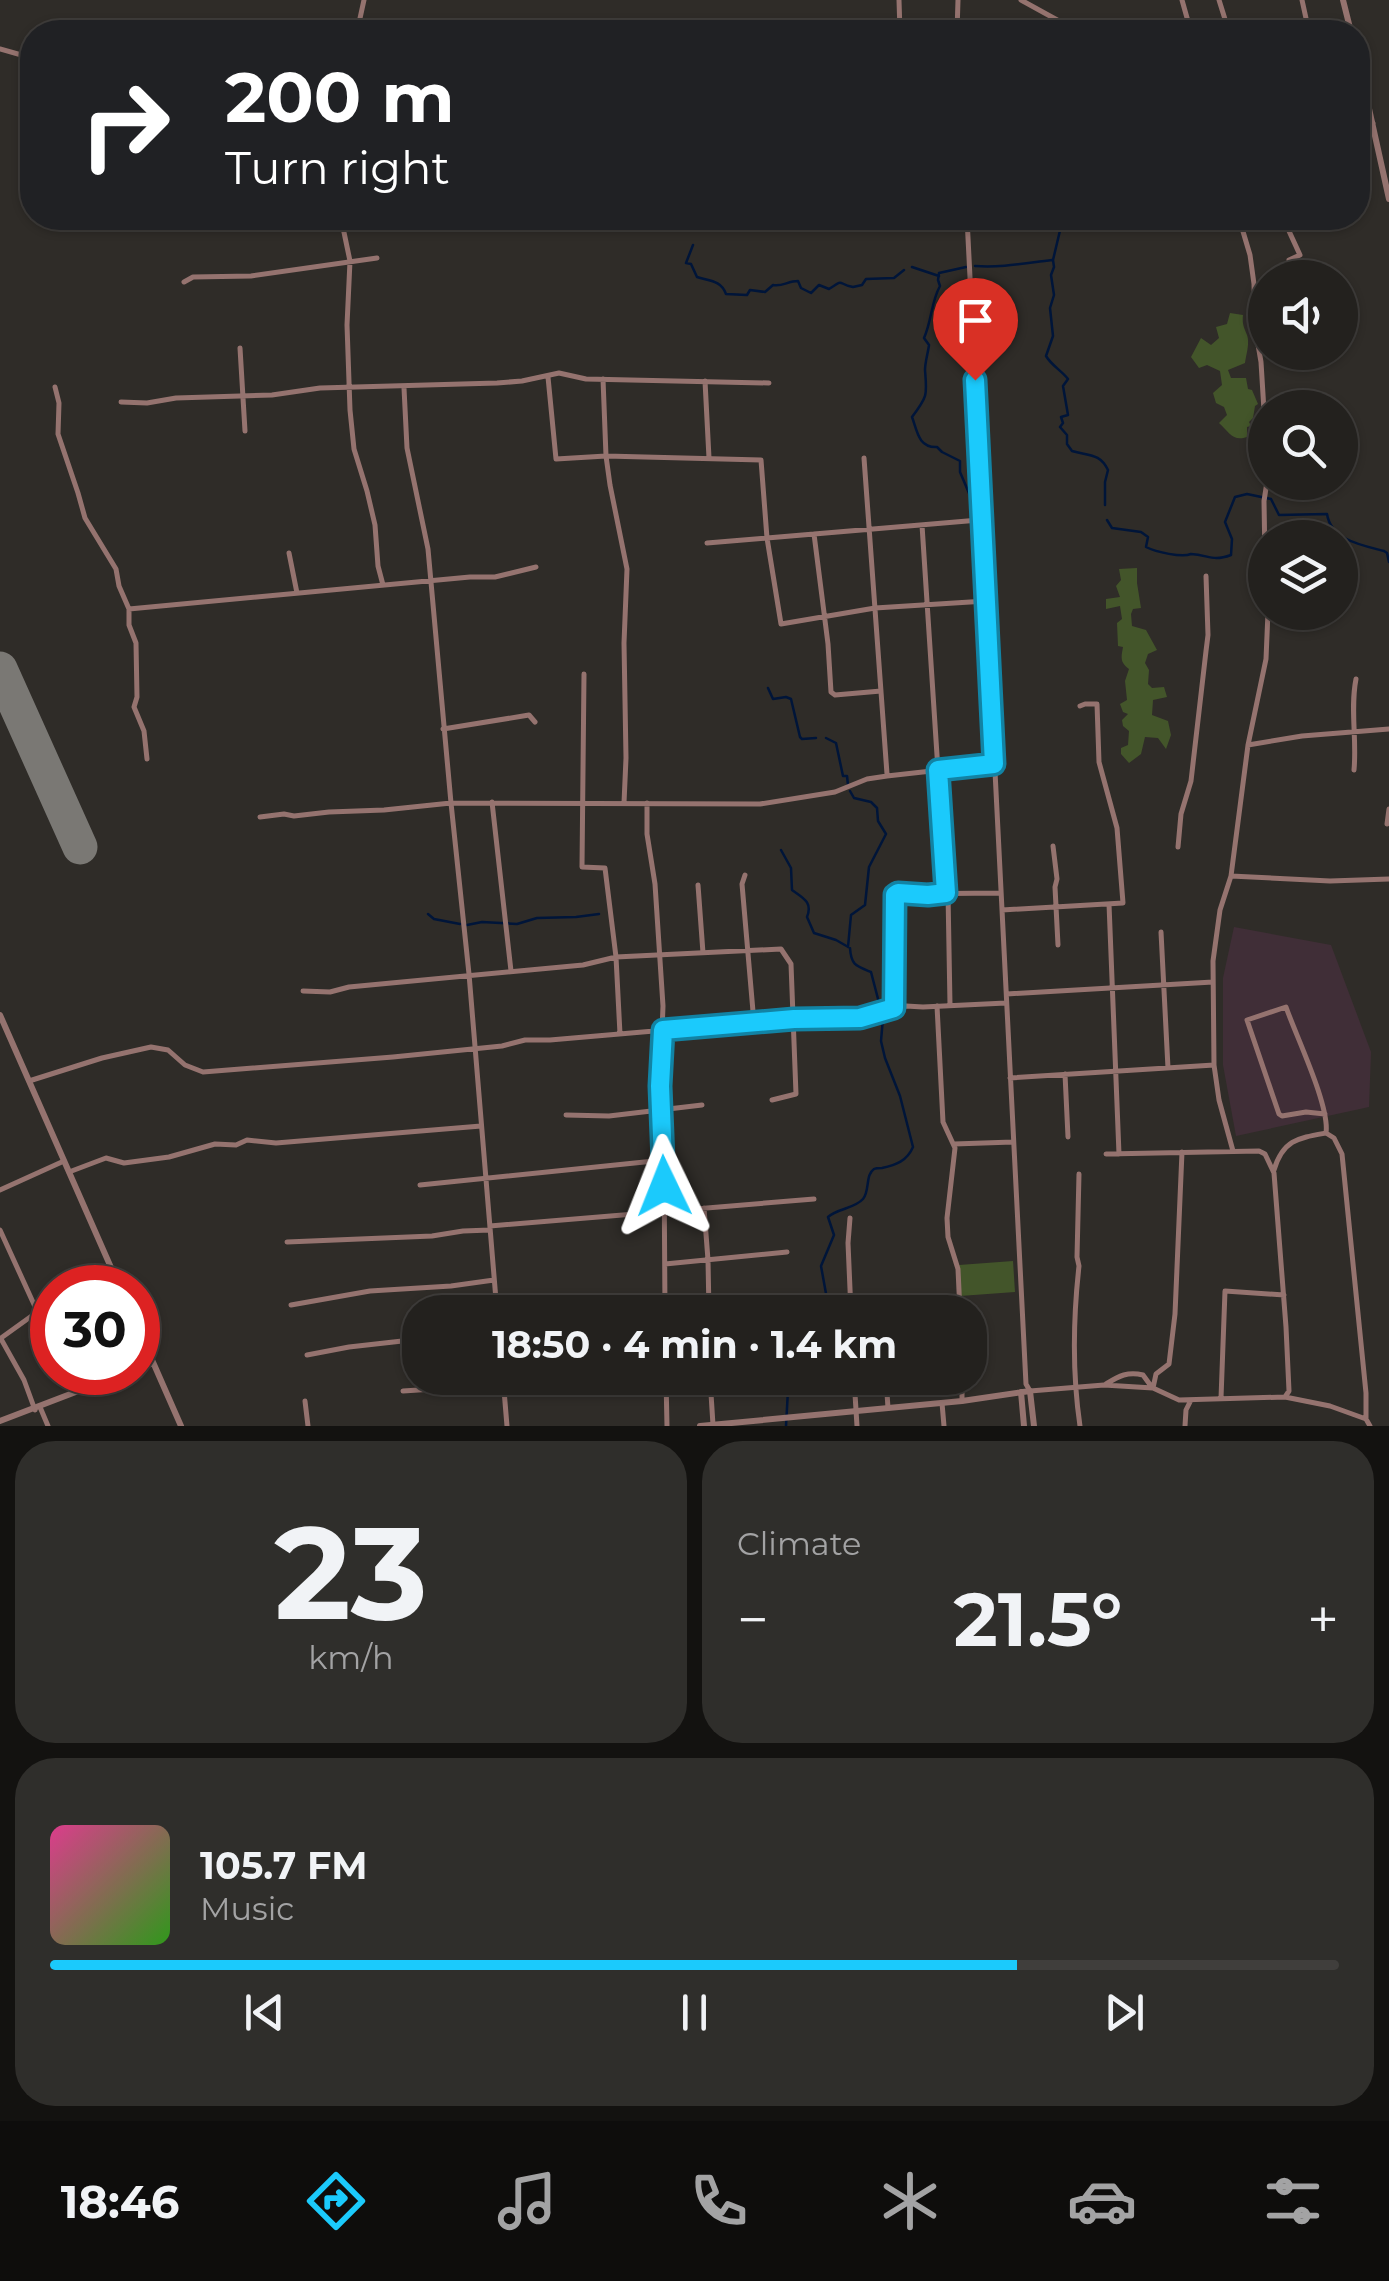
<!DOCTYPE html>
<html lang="en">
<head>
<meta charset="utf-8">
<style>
  :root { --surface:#23211e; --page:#2f2e2b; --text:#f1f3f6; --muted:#a3a3a4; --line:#403e3c; --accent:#1bcafc }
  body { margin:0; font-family:Montserrat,sans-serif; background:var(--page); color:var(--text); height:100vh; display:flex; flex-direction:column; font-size:38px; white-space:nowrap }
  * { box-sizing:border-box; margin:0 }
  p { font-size:32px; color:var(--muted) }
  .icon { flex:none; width:55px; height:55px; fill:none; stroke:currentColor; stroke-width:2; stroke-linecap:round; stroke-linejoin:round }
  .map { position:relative; height:1426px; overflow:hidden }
  .side { display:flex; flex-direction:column; gap:15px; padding:15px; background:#131210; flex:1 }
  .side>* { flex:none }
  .guide { position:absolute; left:20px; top:20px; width:1350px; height:210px; border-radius:40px; box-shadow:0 2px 8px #0004,0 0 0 2px var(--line); background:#202124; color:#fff; overflow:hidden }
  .buttons { position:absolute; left:1248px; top:260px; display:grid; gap:20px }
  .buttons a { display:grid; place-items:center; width:110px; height:110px; border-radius:50%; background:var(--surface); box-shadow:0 2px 8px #0004,0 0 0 2px var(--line); font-size:50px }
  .speed { position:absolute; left:30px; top:1265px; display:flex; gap:20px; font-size:50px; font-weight:700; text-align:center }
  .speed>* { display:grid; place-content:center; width:130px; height:130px; border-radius:50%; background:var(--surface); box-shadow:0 2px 8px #0004,0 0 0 2px var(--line); line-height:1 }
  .speed .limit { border:15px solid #d22; background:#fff; color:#111 }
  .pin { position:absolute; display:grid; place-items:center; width:85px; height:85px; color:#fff; margin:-102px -42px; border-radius:50% 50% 50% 0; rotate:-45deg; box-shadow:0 0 10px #0007 }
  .pin .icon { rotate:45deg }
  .me { position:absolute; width:110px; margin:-55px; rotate:358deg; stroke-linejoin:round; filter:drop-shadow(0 0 8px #0008) }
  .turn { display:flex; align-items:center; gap:35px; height:210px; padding:0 40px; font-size:45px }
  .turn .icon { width:130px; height:130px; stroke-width:2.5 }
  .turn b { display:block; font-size:70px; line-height:85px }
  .big { font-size:75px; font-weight:700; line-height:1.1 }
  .side .card { flex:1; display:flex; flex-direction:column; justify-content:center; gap:15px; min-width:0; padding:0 35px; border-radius:40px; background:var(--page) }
  .side .dial { align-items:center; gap:0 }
  .dial b { font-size:130px; line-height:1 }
  .song { display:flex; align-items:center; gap:30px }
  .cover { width:120px; height:120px; border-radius:15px; background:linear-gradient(135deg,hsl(330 70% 55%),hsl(110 70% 35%)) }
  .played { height:10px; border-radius:5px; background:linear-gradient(90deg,var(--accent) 75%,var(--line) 75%) }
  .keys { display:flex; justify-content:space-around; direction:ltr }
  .heat { display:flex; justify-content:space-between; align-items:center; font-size:55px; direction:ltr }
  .side .tiles { flex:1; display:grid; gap:15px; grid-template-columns:1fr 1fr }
  .card:last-child { grid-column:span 2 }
  .trip { position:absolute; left:402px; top:1295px; width:585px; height:100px; border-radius:40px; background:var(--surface); box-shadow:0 2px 8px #0004,0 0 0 2px var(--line); font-weight:700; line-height:100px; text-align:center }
  .tabs { display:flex; height:160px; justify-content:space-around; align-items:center; background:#0e0d0c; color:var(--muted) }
  .tabs .icon { width:70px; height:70px }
  .tabs .on { color:var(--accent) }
  .tabs b { font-size:45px; color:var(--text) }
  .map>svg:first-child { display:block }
  .medical { fill:#402e37 }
  .green { fill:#43552a }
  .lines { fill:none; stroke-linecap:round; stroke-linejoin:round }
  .stream { stroke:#001539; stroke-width:2.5 }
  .runway { stroke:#7a7874; stroke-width:35 }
  .minor { stroke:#95736f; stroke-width:5 }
  .tertiary { stroke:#95736f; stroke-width:6 }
  .route-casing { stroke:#1283a4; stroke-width:25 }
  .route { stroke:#1bcafc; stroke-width:18 }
</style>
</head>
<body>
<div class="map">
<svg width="1389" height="1426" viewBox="0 0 1389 1426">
  <rect width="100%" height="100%" fill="#2f2c28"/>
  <!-- medical -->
  <path class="medical" d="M1234 927 1331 945 1371 1052 1369 1107 1236 1136 1223 1065V978Z"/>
  <!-- green -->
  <path class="green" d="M1230 313 1243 315C1242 325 1244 327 1247 335 1250 343 1246 355 1245 363L1228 370 1231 378H1246L1248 389 1252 390 1258 404 1255 406 1253 418 1249 422 1251 426 1247 427V437C1233 442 1229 432 1219 423L1227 415 1224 407 1216 403 1213 393 1222 385 1220 371 1207 365 1199 368 1191 357 1201 338 1211 345 1219 338 1216 327 1227 324Z
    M1137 568V583L1141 608 1133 609 1131 614 1132 626 1146 630 1157 650 1148 654 1145 663 1149 670 1148 684 1152 688 1164 687 1167 697 1153 700 1152 715 1168 721 1171 735 1166 749 1158 738 1145 737 1141 754 1129 763 1121 754V748L1128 745 1129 731 1123 726 1122 720 1128 714 1123 712 1120 704 1127 700 1125 681 1129 669C1120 662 1121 658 1123 647L1118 646 1117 623 1122 619 1120 606 1106 609V599L1120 597 1116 586 1121 580 1119 569Z
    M1013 1261 1015 1292 960 1296 959 1265Z"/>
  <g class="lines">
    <!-- stream -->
    <path class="stream" d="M1063 218 1053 260 1054 267 1051 275 1054 295 1050 308 1053 336 1046 356C1052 366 1061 370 1068 379L1063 386 1068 415 1061 417 1063 423 1060 427 1067 435V444L1072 451C1089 456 1100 453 1108 470L1105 482V505
      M693 245 686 263 691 264 697 277C709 281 721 280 726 294L747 295 750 290 765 292 773 285C782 287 788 281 798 281L801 288 811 293 819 285 829 289C846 278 836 284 853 287L862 285 866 279 894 278 904 270
      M975 266C1001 268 1026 263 1052 260
      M912 267 939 276
      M966 267 939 273 938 280 940 286C931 302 932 320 924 338L929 345C928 353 925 362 925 370 927 395 928 396 912 417 917 430 918 448 937 447L942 452 960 461V472L974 505 980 533
      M1107 520 1112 528 1141 532 1148 537 1146 547C1156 552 1182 558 1191 554 1209 555 1212 562 1231 555L1232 539 1225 522 1235 497 1247 494 1271 499 1279 515 1327 514C1331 540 1361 545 1384 551L1387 553 1389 562
      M768 688 773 699 786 697 791 699 800 737 802 739 816 738
      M826 738 836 743 843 776H847L848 785
      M781 850 791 868 792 890C803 898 813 902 807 917L814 933 836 940 850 948C851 965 856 966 871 972L883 1018 881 1041 885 1058 900 1096 913 1147C907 1161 896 1165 882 1168 879 1168 876 1168 874 1169 865 1175 870 1191 863 1199 854 1209 838 1208 828 1217L834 1235 821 1266 827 1299 818 1312
      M428 914 434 919 460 924
      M467 925 482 922 517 924 537 918 576 917 599 914
      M848 947 851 915 865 905 869 867 886 834 878 821 877 808 871 802 854 798 850 791
      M783 1378 788 1390 786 1426"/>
    <!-- runway -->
    <path class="runway" d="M0 669 80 847"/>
    <!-- minor -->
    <path class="minor" d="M899 0 900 32
      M1021 0 1079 32
      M1182 0 1191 32
      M1219 0 1229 32
      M1302 0 1309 32
      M357 32 364 0
      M957 32 958 0
      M0 49 32 58
      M1358 125 1373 123
      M341 218 350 261 347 325 350 410 354 449 367 491 375 525 378 566 383 585
      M453 218H454
      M967 218 1026 1384 1030 1391 1104 1385 1153 1388 1179 1400 1285 1397 1330 1406 1366 1419 1370 1426
      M1239 218 1250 255 1254 284 1255 327 1261 362 1265 427
      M1283 218 1300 255 1289 260
      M184 282 193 277 251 276 377 258
      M240 348 245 431
      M548 377 556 459 606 456 603 379
      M705 381 709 458
      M55 387 59 403 58 434 78 493 85 518 116 569 119 586 129 609V625L136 643 137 697 134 707 144 731 147 759
      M404 388 407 448 428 549 451 803 760 804 835 792 867 779 887 776 994 764
      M121 402 147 403 176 398 272 395 320 388 497 383 522 381 559 373 586 379 769 383
      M864 458 887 774
      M979 520 767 538 781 624 875 608 986 601
      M922 525 946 893
      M814 534 828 644 831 692 835 695 881 691
      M289 553 297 593
      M1265 560 1264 501 1267 482
      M129 609 470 577H495L536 567
      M584 674 582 867 605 868 616 957 620 1034
      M443 729 529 715 535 722
      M1248 745 1302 736 1389 729
      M1354 770C1357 739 1350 709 1356 679
      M492 802 511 971
      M624 803 626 758 624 643 627 569 610 485 606 456 761 460 767 538 707 543
      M647 803V834L655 884 663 1006 660 1085 664 1160 665 1312
      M260 817 284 814 294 816 329 812 384 810 451 803 469 974 497 1312
      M1387 824 1389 809
      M1053 846 1057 879 1055 887 1058 945
      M1178 847 1181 814 1191 781 1206 651 1208 635 1206 576
      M745 875 742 884 754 1023
      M1231 876 1330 881 1389 879
      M698 885 703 953
      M948 893 950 1005
      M1109 904 1119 1154
      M1002 910 1123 903 1117 828 1099 762 1097 704H1085L1080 706
      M1161 932 1168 1068
      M303 991 330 992 349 987 583 965 616 957 781 949 791 964 796 1094 772 1100
      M1007 994 1213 982
      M937 1006 943 1122 955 1148 947 1218 948 1237 958 1269 960 1312
      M894 1007 896 894 1001 893
      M1065 1074 1068 1137
      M1010 1078 1214 1065
      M29 1081 102 1058 151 1047 168 1050 185 1065 203 1072 393 1057 502 1046 525 1040H550L794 1019 860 1018 906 1006 923 1007 1006 1003
      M1325 1114 1306 1112 1282 1116 1279 1114 1247 1020 1286 1007C1296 1036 1330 1106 1326 1133
      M566 1115 609 1116 702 1105
      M954 1144 1013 1142
      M1233 1151 1219 1100 1214 1065 1213 961 1220 910 1231 876 1248 745 1266 659 1268 612
      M1106 1154 1259 1151 1265 1154 1274 1173 1286 1327 1289 1391 1285 1397
      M1274 1170C1283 1140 1298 1138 1326 1133L1334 1138 1342 1154 1366 1393V1419
      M69 1172 106 1158 124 1163 169 1157 215 1144 236 1145 247 1140 276 1143 481 1126
      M1079 1174 1077 1257 1079 1266C1073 1320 1072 1372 1080 1426
      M420 1185 664 1160
      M0 1190 64 1161
      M704 1208 708 1260 709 1312
      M850 1218 848 1243 851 1312
      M490 1226 814 1199
      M0 1230 37 1311
      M287 1242 432 1236 463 1231 490 1230
      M665 1264 787 1252
      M91 1288 115 1277
      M291 1305 370 1291 451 1286 494 1280
      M678 1312 709 1310
      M1 1338 40 1310 52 1304
      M1 1339 24 1380 35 1410
      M307 1355 349 1347 420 1339
      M503 1378 507 1426
      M666 1378 667 1426
      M710 1378 713 1425
      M854 1378 857 1426
      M886 1378 888 1408
      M962 1378V1401
      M1106 1384C1119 1376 1128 1371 1143 1375L1151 1386
      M1153 1388 1156 1374 1169 1364 1175 1314 1182 1152
      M403 1391 480 1386 558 1378
      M1221 1398 1225 1291 1284 1295
      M305 1401 308 1426
      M942 1403 944 1426
      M40 1407 48 1426
      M1185 1426 1186 1410 1191 1400"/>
    <!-- tertiary -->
    <path class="tertiary" d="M1343 0 1351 32
      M1358 59 1389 199
      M0 1015 120 1288
      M138 1328 181 1426
      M138 1369 153 1363
      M1021 1392 1024 1426
      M0 1421 128 1372
      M700 1426 962 1401 1030 1391 1034 1426"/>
  </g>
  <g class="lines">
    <defs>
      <path id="route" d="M664 1186 660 1086 663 1030 794 1019 860 1018 894 1008 895 895 898 893 928 895 946 893 938 770 994 764 975 380"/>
    </defs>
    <!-- route casing -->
    <use href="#route" class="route-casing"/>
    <!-- route -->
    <use href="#route" class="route"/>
  </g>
</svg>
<div class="buttons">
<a><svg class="icon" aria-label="sound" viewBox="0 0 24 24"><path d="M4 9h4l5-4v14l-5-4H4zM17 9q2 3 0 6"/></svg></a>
<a><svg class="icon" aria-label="search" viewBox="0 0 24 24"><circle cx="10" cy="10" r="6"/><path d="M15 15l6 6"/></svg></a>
<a><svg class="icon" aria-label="layers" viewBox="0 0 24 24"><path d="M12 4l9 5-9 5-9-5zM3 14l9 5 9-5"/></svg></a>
</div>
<div class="speed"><div class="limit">30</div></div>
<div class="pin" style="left:975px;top:380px;background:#d93025"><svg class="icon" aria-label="arrive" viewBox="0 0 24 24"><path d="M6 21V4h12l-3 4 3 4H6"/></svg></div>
<svg class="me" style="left:664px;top:1186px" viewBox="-20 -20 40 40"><path d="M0-17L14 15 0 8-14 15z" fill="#1bcafc" stroke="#fff" stroke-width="4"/></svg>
<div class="trip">18:50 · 4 min · 1.4 km</div>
<div class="guide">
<div class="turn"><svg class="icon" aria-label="right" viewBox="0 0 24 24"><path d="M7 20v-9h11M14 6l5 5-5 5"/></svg><div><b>200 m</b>Turn right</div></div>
</div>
</div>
<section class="side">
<div class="tiles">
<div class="card dial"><b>23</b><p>km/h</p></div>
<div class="card"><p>Climate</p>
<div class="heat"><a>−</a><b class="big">21.5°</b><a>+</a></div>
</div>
<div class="card">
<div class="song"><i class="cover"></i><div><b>105.7 FM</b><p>Music</p></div></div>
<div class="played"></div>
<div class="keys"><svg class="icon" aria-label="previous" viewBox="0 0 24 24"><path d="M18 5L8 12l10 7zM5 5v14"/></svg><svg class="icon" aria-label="pause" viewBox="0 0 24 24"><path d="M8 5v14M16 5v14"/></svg><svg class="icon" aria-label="next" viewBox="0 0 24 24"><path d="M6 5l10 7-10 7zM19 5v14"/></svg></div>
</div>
</div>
</section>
<nav class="tabs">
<b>18:46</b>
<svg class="icon on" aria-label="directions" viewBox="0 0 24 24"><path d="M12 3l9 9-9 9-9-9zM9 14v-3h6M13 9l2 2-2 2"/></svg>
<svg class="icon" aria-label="music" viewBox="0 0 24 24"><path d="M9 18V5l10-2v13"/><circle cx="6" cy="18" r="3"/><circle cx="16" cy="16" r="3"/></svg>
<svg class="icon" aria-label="phone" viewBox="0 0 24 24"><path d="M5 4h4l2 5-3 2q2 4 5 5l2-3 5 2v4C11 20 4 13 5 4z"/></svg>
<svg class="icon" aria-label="climate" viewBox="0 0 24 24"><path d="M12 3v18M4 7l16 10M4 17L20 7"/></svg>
<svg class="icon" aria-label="car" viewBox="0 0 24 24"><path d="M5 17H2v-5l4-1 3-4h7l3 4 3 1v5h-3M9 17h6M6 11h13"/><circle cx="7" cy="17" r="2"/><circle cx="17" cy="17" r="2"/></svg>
<svg class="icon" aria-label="filters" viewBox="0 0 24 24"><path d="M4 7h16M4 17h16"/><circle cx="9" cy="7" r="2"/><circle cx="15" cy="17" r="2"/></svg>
</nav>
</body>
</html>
